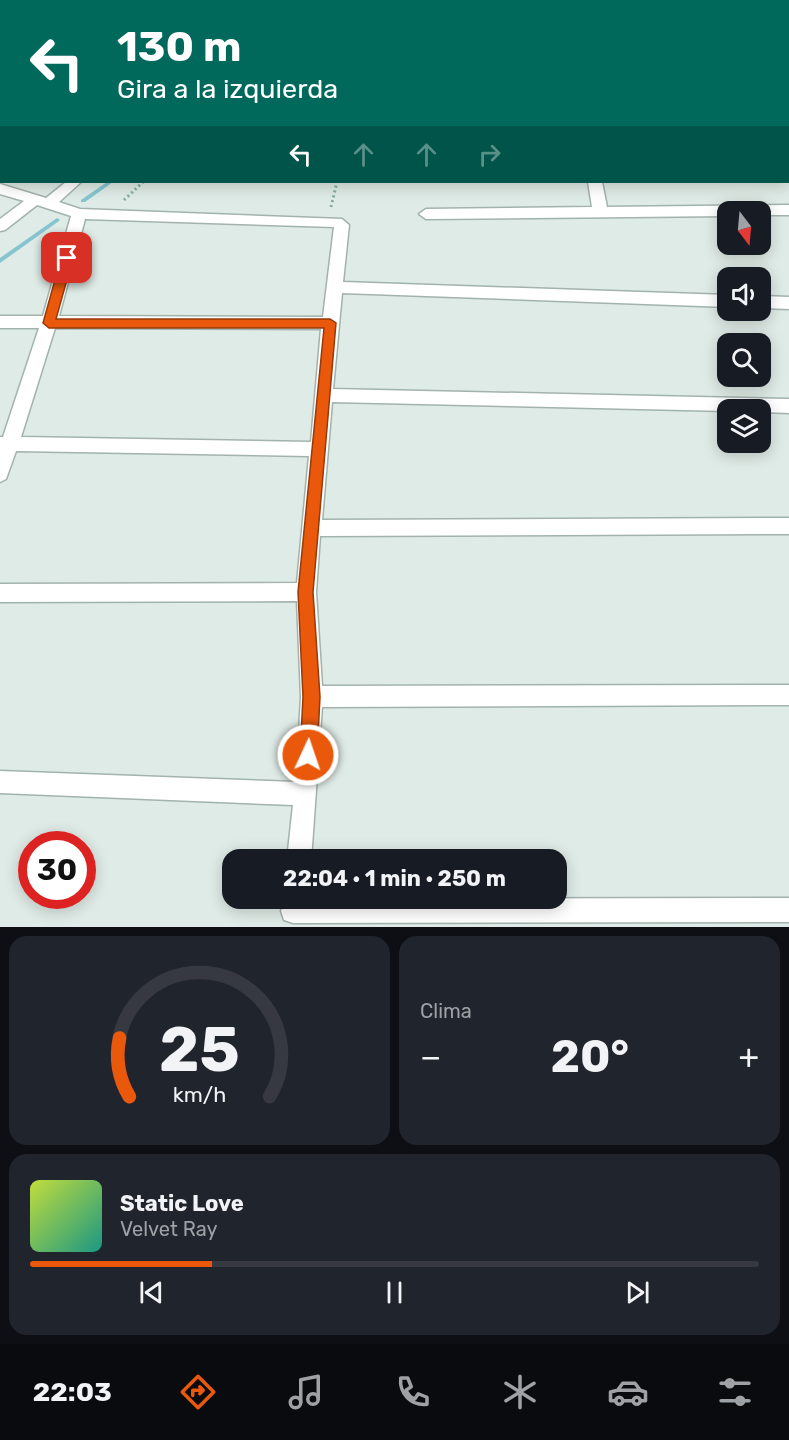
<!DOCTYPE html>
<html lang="es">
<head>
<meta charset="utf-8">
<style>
  :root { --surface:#171b24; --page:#20242c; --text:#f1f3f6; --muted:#9ea1a6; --line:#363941; --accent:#ea580c }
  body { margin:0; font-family:Rubik,sans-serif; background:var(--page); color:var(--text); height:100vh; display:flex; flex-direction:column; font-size:22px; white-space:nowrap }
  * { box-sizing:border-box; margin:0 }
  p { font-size:20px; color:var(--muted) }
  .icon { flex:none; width:33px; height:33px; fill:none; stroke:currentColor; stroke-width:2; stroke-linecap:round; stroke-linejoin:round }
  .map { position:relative; height:927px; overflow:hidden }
  .side { display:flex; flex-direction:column; gap:9px; padding:9px; background:#0d0f14; flex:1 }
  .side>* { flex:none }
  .banner { position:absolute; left:0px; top:0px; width:789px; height:183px; box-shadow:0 3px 15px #0003; background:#00695c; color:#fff; overflow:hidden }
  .needle { width:39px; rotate:164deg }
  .fabs { position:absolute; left:717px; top:201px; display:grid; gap:12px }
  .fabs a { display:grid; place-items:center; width:54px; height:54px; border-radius:12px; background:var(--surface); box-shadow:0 3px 15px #0003; font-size:30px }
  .speed { position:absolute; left:18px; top:831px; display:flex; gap:12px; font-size:30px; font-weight:700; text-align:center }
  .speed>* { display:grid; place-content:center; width:78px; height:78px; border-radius:50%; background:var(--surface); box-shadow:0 3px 15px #0003; line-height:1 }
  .speed .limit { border:9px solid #d22; background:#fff; color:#111 }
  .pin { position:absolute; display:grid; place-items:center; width:51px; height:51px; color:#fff; margin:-26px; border-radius:12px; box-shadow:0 3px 9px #0006 }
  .me { position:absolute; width:66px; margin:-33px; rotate:3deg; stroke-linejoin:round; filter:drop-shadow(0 0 4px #0008) }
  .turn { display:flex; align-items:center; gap:21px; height:126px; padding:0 18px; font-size:27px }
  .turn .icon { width:78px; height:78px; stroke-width:2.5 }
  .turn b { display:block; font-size:42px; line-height:51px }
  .lanes { display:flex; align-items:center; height:57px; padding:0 18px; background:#0003; justify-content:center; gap:30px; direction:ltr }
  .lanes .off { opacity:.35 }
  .big { font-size:45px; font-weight:700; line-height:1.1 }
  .side .widget { flex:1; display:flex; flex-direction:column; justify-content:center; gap:9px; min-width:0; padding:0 21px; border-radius:18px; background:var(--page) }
  .side .dial { align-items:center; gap:0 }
  .dial svg { height:156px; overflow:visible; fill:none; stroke:var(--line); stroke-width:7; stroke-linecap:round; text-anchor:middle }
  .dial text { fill:var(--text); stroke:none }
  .song { display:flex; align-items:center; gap:18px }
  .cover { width:72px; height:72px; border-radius:9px; background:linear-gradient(135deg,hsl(70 70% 55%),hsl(170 70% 35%)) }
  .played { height:6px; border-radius:3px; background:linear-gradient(90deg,var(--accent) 25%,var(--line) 25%) }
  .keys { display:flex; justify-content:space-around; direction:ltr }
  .heat { display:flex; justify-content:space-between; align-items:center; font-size:33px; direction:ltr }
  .side .tiles { flex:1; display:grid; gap:9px; grid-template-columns:1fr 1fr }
  .widget:last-child { grid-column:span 2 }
  .trip { position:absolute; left:222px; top:849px; width:345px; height:60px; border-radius:18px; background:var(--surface); box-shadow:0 3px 15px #0003; font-weight:700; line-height:60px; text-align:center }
  .tabs { display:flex; height:96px; justify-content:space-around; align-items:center; background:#090b0e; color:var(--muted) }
  .tabs .icon { width:42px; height:42px }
  .tabs .on { color:var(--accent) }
  .tabs b { font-size:27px; color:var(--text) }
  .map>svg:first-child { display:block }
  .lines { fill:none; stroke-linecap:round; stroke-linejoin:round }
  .stream { fill:#86c5d0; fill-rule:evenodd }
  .street-casing { stroke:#a2b3ad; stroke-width:3 }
  .path { stroke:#80aea0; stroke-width:3; stroke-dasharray:2 3; stroke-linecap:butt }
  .street { fill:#fff; fill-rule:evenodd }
  .route { fill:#ea580c; stroke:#983908; stroke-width:1.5 }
</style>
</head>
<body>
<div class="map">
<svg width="789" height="927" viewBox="0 0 789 927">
  <rect width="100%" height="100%" fill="#dfebe6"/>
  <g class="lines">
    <!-- stream -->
    <path class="stream" d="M350 0H355L354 2H349Z
      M107 182H113L85 202H81V200Z
      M57 218 60 220 59 221 0 263V258Z"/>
    <defs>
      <path id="street" d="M0 0H8L2 2 0 5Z
        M69 0H82L68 2Z
        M183 0H195L182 2Z
        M306 0H318L305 2Z
        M0 16H2V24H0Z
        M66 182H81L59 202 80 209 342 219 349 225 343 282 728 295V307L342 293 333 389 789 399V413L760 412V410H728V411L332 402 322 520 789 518V534L320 536 316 592 322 686 789 685V705L322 707 311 860H287L293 805 0 793V771L296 782 301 697 297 601 0 602V584L297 583 309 456 16 451 6 479 0 482V437H3L39 328H0V316H43L71 216 37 205 5 230 0 231V219L24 201 0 194V184L46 198ZM85 219 334 227 323 317 59 316ZM55 328 321 329 311 442 21 437Z
        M588 182H602L607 207 789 205V215H760V212H728V216L426 219 419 214 426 209 592 207Z
        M760 296 789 297V309L760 308Z
        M789 898V922L293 923 284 920 281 911 284 902 293 899Z"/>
    </defs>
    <!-- street casing -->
    <use href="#street" class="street-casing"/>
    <!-- path -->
    <path class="path" d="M416 0 421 2
      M436 2 438 0
      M124 200 143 182
      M331 207 337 182"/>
    <!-- street -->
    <use href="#street" class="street"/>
  </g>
  <!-- route -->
  <path class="route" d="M67 254 73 258 56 319H330L336 323 313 592 320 697 317 755 314 761 308 764 302 761 300 755 303 697 298 592 324 328H49L43 323 61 258Z"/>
</svg>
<div class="fabs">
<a><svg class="needle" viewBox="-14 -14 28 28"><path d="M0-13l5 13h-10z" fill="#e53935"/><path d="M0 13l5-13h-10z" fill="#9ea1a6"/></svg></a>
<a><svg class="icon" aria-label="sound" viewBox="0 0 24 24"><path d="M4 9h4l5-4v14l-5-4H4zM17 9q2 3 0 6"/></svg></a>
<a><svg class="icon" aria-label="search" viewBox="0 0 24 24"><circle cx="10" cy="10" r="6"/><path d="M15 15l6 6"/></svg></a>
<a><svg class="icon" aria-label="layers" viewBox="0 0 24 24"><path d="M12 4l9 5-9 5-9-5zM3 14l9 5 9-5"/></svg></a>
</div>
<div class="speed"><div class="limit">30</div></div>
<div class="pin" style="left:67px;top:258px;background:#d93025"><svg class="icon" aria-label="arrive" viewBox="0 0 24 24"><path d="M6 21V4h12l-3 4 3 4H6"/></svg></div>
<svg class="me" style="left:308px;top:755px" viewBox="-20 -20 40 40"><circle r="17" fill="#ea580c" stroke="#fff" stroke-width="3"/><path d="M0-11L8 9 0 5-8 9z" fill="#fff"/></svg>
<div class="trip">22:04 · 1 min · 250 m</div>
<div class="banner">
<div class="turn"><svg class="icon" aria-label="left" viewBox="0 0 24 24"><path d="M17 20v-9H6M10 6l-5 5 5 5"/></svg><div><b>130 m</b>Gira a la izquierda</div></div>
<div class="lanes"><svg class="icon" aria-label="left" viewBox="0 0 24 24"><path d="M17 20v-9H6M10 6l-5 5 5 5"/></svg><svg class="icon off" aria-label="ahead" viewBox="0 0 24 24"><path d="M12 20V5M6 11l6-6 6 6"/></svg><svg class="icon off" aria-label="ahead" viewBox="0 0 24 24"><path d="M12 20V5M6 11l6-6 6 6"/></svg><svg class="icon off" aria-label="right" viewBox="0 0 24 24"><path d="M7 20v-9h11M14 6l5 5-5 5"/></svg></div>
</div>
</div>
<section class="side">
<div class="tiles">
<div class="widget dial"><svg viewBox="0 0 100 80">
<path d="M14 69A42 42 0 1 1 86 69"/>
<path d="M14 69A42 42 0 0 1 9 39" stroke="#ea580c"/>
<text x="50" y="56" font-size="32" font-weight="700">25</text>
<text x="50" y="72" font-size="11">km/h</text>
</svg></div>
<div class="widget"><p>Clima</p>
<div class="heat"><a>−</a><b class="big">20°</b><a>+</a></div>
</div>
<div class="widget">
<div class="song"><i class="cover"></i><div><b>Static Love</b><p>Velvet Ray</p></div></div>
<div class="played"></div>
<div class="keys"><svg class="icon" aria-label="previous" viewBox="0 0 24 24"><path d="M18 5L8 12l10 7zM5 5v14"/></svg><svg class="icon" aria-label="pause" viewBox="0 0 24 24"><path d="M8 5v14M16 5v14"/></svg><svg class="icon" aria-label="next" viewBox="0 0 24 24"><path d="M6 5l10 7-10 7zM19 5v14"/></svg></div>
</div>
</div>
</section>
<nav class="tabs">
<b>22:03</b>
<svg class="icon on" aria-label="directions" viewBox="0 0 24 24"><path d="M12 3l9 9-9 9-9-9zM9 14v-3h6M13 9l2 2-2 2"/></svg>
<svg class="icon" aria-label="music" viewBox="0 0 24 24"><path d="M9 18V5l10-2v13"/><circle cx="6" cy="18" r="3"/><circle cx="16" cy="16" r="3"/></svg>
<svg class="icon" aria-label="phone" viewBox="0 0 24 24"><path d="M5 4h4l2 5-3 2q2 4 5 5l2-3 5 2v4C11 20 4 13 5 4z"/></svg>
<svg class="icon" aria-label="climate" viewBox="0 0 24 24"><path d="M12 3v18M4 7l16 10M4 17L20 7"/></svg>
<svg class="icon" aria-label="car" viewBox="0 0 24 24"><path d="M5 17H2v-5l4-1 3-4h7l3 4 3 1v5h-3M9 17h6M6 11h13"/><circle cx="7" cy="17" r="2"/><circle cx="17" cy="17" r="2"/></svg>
<svg class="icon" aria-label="filters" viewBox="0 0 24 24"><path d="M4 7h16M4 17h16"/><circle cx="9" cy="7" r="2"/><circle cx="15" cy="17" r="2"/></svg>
</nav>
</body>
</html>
